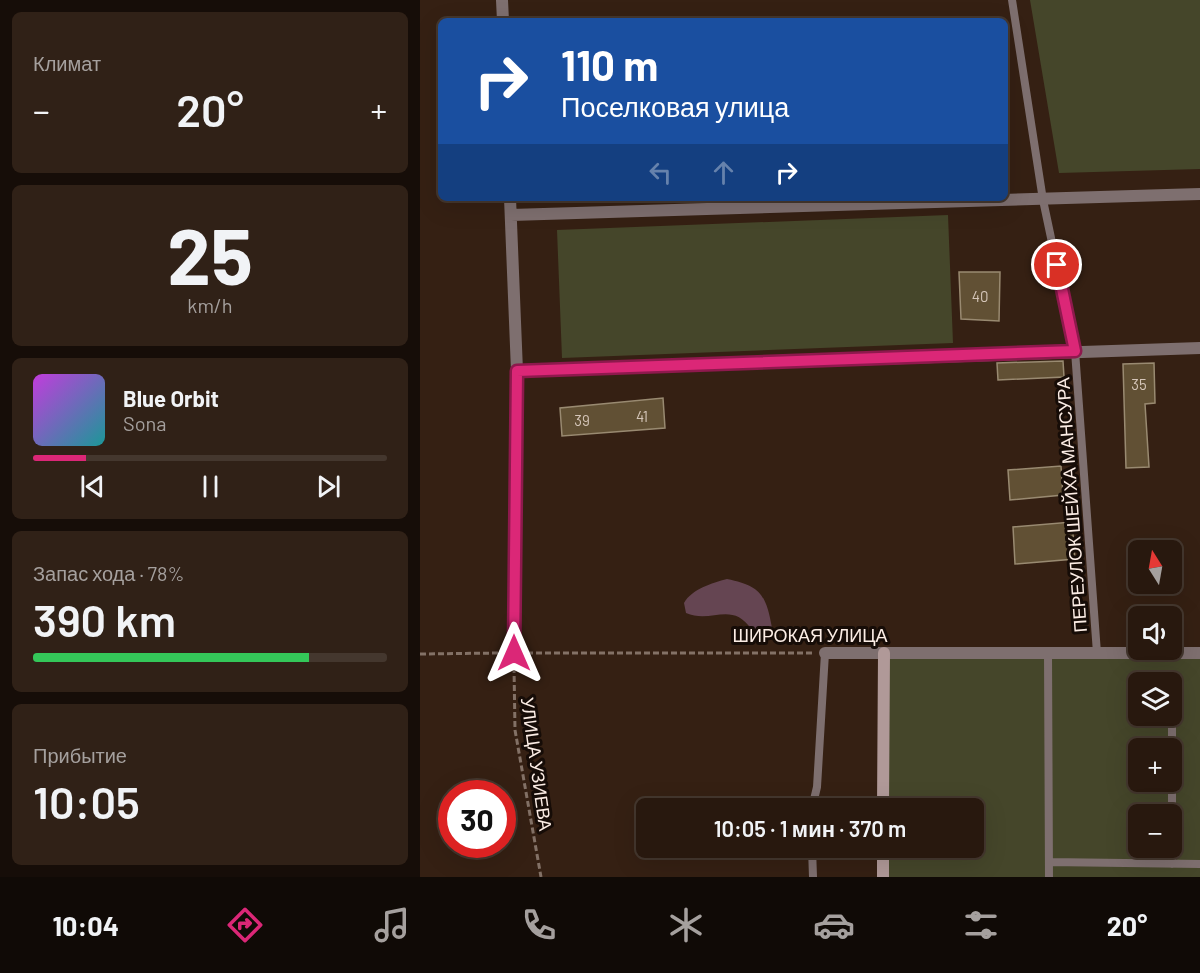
<!DOCTYPE html>
<html lang="ru">
<head>
<meta charset="utf-8">
<style>
  :root { --surface:#28180e; --page:#302117; --text:#f1f3f6; --muted:#a5a09e; --line:#44372e; --accent:#db2777 }
  body { margin:0; font-family:Barlow,sans-serif; background:var(--page); color:var(--text); height:100vh; display:flex; flex-direction:column; font-size:22px; white-space:nowrap }
  * { box-sizing:border-box; margin:0 }
  p { font-size:20px; color:var(--muted) }
  .icon { flex:none; width:33px; height:33px; fill:none; stroke:currentColor; stroke-width:2; stroke-linecap:round; stroke-linejoin:round }
  .map { position:relative; flex:1; overflow:hidden }
  .side { display:flex; flex-direction:column; gap:12px; padding:12px; background:#160d08; width:420px }
  .side>* { flex:none }
  .guide { position:absolute; left:18px; top:18px; width:570px; height:183px; border-radius:9px; box-shadow:0 6px 24px #0002,0 0 0 2px var(--line); background:#1a4fa0; color:#fff; overflow:hidden }
  .needle { width:39px; rotate:349deg }
  .tools { position:absolute; left:708px; top:540px; display:grid; gap:12px }
  .tools a { display:grid; place-items:center; width:54px; height:54px; border-radius:9px; background:var(--surface); box-shadow:0 6px 24px #0002,0 0 0 2px var(--line); font-size:30px }
  .speed { position:absolute; left:18px; top:780px; display:flex; gap:12px; font-size:30px; font-weight:700; text-align:center }
  .speed>* { display:grid; place-content:center; width:78px; height:78px; border-radius:50%; background:var(--surface); box-shadow:0 6px 24px #0002,0 0 0 2px var(--line); line-height:1 }
  .speed .limit { border:9px solid #d22; background:#fff; color:#111 }
  .pin { position:absolute; display:grid; place-items:center; width:51px; height:51px; color:#fff; margin:-26px; border:3px solid #fff; border-radius:50%; box-shadow:0 2px 6px #0007 }
  .me { position:absolute; width:66px; margin:-33px; rotate:0deg; stroke-linejoin:round; filter:drop-shadow(0 0 4px #0008) }
  .turn { display:flex; align-items:center; gap:21px; height:126px; padding:0 24px; font-size:27px }
  .turn .icon { width:78px; height:78px; stroke-width:2.5 }
  .turn b { display:block; font-size:42px; line-height:51px }
  .lanes { display:flex; align-items:center; height:57px; padding:0 24px; background:#0003; justify-content:center; gap:30px; direction:ltr }
  .lanes .off { opacity:.35 }
  .big { font-size:45px; font-weight:600; line-height:1.1 }
  .side .widget { flex:1; display:flex; flex-direction:column; justify-content:center; gap:9px; min-width:0; padding:0 21px; border-radius:9px; background:var(--page) }
  .side .dial { align-items:center; gap:0 }
  .dial b { font-size:78px; line-height:1 }
  .song { display:flex; align-items:center; gap:18px }
  .cover { width:72px; height:72px; border-radius:9px; background:linear-gradient(135deg,hsl(290 70% 55%),hsl(180 70% 35%)) }
  .played { height:6px; border-radius:3px; background:linear-gradient(90deg,var(--accent) 15%,var(--line) 15%) }
  .keys { display:flex; justify-content:space-around; direction:ltr }
  .heat { display:flex; justify-content:space-between; align-items:center; font-size:33px; direction:ltr }
  .charge { height:9px; border-radius:4px; background:linear-gradient(90deg,#34c759 78%,var(--line) 0) }
  .trip { position:absolute; left:216px; top:798px; width:348px; height:60px; border-radius:9px; background:var(--surface); box-shadow:0 6px 24px #0002,0 0 0 2px var(--line); font-weight:600; line-height:60px; text-align:center }
  .tabs { display:flex; height:96px; justify-content:space-around; align-items:center; background:#100a06; color:var(--muted) }
  .tabs .icon { width:42px; height:42px }
  .tabs .current { color:var(--accent) }
  .tabs b { font-size:27px; color:var(--text) }
  main { display:flex; flex:1; min-height:0 }
  .map>svg:first-child { display:block }
  .green { fill:#45462a; fill-rule:evenodd }
  .water { fill:#654552 }
  .building { fill:#615034; stroke:#998a71; stroke-width:1.5 }
  .lines { fill:none; stroke-linecap:round; stroke-linejoin:round }
  .path { stroke:#837166; stroke-width:3; stroke-dasharray:6 3; stroke-linecap:butt }
  .lane { stroke:#7e6f6f; stroke-width:8 }
  .street { stroke:#7e6f6f; stroke-width:12 }
  .secondary { stroke:#b09998; stroke-width:12 }
  .route-casing { stroke:#8e194d; stroke-width:15 }
  .route { stroke:#db2777; stroke-width:10 }
  .labels { text-anchor:middle; dominant-baseline:central; stroke-width:6; stroke-linejoin:round; paint-order:stroke }
  .number-label { font-size:15px; fill:#d5c6b9 }
  .street-label { font-size:18px; fill:#fcede5; stroke:#160c07 }
</style>
</head>
<body>
<main>
<section class="side">
<div class="widget"><p>Климат</p>
<div class="heat"><a>−</a><b class="big">20°</b><a>+</a></div>
</div>
<div class="widget dial"><b>25</b><p>km/h</p></div>
<div class="widget">
<div class="song"><i class="cover"></i><div><b>Blue Orbit</b><p>Sona</p></div></div>
<div class="played"></div>
<div class="keys"><svg class="icon" aria-label="previous" viewBox="0 0 24 24"><path d="M18 5L8 12l10 7zM5 5v14"/></svg><svg class="icon" aria-label="pause" viewBox="0 0 24 24"><path d="M8 5v14M16 5v14"/></svg><svg class="icon" aria-label="next" viewBox="0 0 24 24"><path d="M6 5l10 7-10 7zM19 5v14"/></svg></div>
</div>
<div class="widget"><p>Запас хода · 78%</p><b class="big">390 km</b><div class="charge"></div></div>
<div class="widget"><p>Прибытие</p><b class="big">10:05</b></div>
</section>
<div class="map">
<svg width="780" height="877" viewBox="0 0 780 877">
  <rect width="100%" height="100%" fill="#352013"/>
  <!-- green -->
  <path class="green" d="M610 0H780V169L639 173Z
    M528 215 533 343 142 358 137 230Z
    M464 653H780V877H463V848H554V808H463ZM718 682H752V716H718ZM718 748H752V782H718ZM718 814H752V848H718Z"/>
  <!-- water -->
  <path class="water" d="M307 579C341 586 346 595 352 628L344 633 332 630C312 600 292 624 266 613L264 603C272 589 292 583 307 579Z"/>
  <!-- building -->
  <path class="building" d="M539 272H580L579 321 541 319Z
    M643 361 644 377 578 380 577 363Z
    M734 363 735 403 725 404 729 467 706 468 703 364Z
    M243 398 245 428 142 436 140 408Z
    M641 466 643 495 590 500 588 470Z
    M652 522 655 559 595 564 593 527Z"/>
  <g class="lines">
    <!-- path -->
    <path class="path" d="M107 653H392
      M0 654 80 653
      M94 667 95 730 121 877"/>
    <!-- lane -->
    <path class="lane" d="M592 0 623 200 655 351 677 653
      M628 653 629 877
      M752 683V864
      M392 808 397 787 405 653
      M392 848 393 877
      M629 862 780 864"/>
    <!-- street -->
    <path class="street" d="M82 0 83 21
      M90 198 97 371 94 653
      M91 215 780 194
      M97 371 780 348
      M405 653H780"/>
    <!-- secondary -->
    <path class="secondary" d="M463 808 464 653
      M463 877V848"/>
  </g>
  <g class="lines">
    <defs>
      <path id="route" d="M94 653 97 371 655 351 637 265"/>
    </defs>
    <!-- route casing -->
    <use href="#route" class="route-casing"/>
    <!-- route -->
    <use href="#route" class="route"/>
  </g>
  <g class="labels">
    <!-- number labels -->
    <g class="number-label">
      <text x="560" y="296">40</text>
      <text x="719" y="384">35</text>
      <text x="222" y="416">41</text>
      <text x="162" y="420">39</text>
    </g>
    <!-- street labels -->
    <g class="street-label">
      <text transform="translate(651 505) rotate(-94)">ПЕРЕУЛОК ШЕЙХА МАНСУРА</text>
      <text x="390" y="635">ШИРОКАЯ УЛИЦА</text>
      <text transform="translate(117 764) rotate(82)">УЛИЦА УЗИЕВА</text>
    </g>
  </g>
</svg>
<div class="tools">
<a><svg class="needle" viewBox="-14 -14 28 28"><path d="M0-13l5 13h-10z" fill="#e53935"/><path d="M0 13l5-13h-10z" fill="#a5a09e"/></svg></a>
<a><svg class="icon" aria-label="sound" viewBox="0 0 24 24"><path d="M4 9h4l5-4v14l-5-4H4zM17 9q2 3 0 6"/></svg></a>
<a><svg class="icon" aria-label="layers" viewBox="0 0 24 24"><path d="M12 4l9 5-9 5-9-5zM3 14l9 5 9-5"/></svg></a>
<a>+</a>
<a>−</a>
</div>
<div class="speed"><div class="limit">30</div></div>
<div class="pin" style="left:637px;top:265px;background:#d93025"><svg class="icon" aria-label="arrive" viewBox="0 0 24 24"><path d="M6 21V4h12l-3 4 3 4H6"/></svg></div>
<svg class="me" style="left:94px;top:653px" viewBox="-20 -20 40 40"><path d="M0-17L14 15 0 8-14 15z" fill="#db2777" stroke="#fff" stroke-width="4"/></svg>
<div class="trip">10:05 · 1 мин · 370 m</div>
<div class="guide">
<div class="turn"><svg class="icon" aria-label="right" viewBox="0 0 24 24"><path d="M7 20v-9h11M14 6l5 5-5 5"/></svg><div><b>110 m</b>Поселковая улица</div></div>
<div class="lanes"><svg class="icon off" aria-label="left" viewBox="0 0 24 24"><path d="M17 20v-9H6M10 6l-5 5 5 5"/></svg><svg class="icon off" aria-label="ahead" viewBox="0 0 24 24"><path d="M12 20V5M6 11l6-6 6 6"/></svg><svg class="icon" aria-label="right" viewBox="0 0 24 24"><path d="M7 20v-9h11M14 6l5 5-5 5"/></svg></div>
</div>
</div>
</main>
<nav class="tabs">
<b>10:04</b>
<svg class="icon current" aria-label="directions" viewBox="0 0 24 24"><path d="M12 3l9 9-9 9-9-9zM9 14v-3h6M13 9l2 2-2 2"/></svg>
<svg class="icon" aria-label="music" viewBox="0 0 24 24"><path d="M9 18V5l10-2v13"/><circle cx="6" cy="18" r="3"/><circle cx="16" cy="16" r="3"/></svg>
<svg class="icon" aria-label="phone" viewBox="0 0 24 24"><path d="M5 4h4l2 5-3 2q2 4 5 5l2-3 5 2v4C11 20 4 13 5 4z"/></svg>
<svg class="icon" aria-label="climate" viewBox="0 0 24 24"><path d="M12 3v18M4 7l16 10M4 17L20 7"/></svg>
<svg class="icon" aria-label="car" viewBox="0 0 24 24"><path d="M5 17H2v-5l4-1 3-4h7l3 4 3 1v5h-3M9 17h6M6 11h13"/><circle cx="7" cy="17" r="2"/><circle cx="17" cy="17" r="2"/></svg>
<svg class="icon" aria-label="filters" viewBox="0 0 24 24"><path d="M4 7h16M4 17h16"/><circle cx="9" cy="7" r="2"/><circle cx="15" cy="17" r="2"/></svg>
<b>20°</b>
</nav>
</body>
</html>
